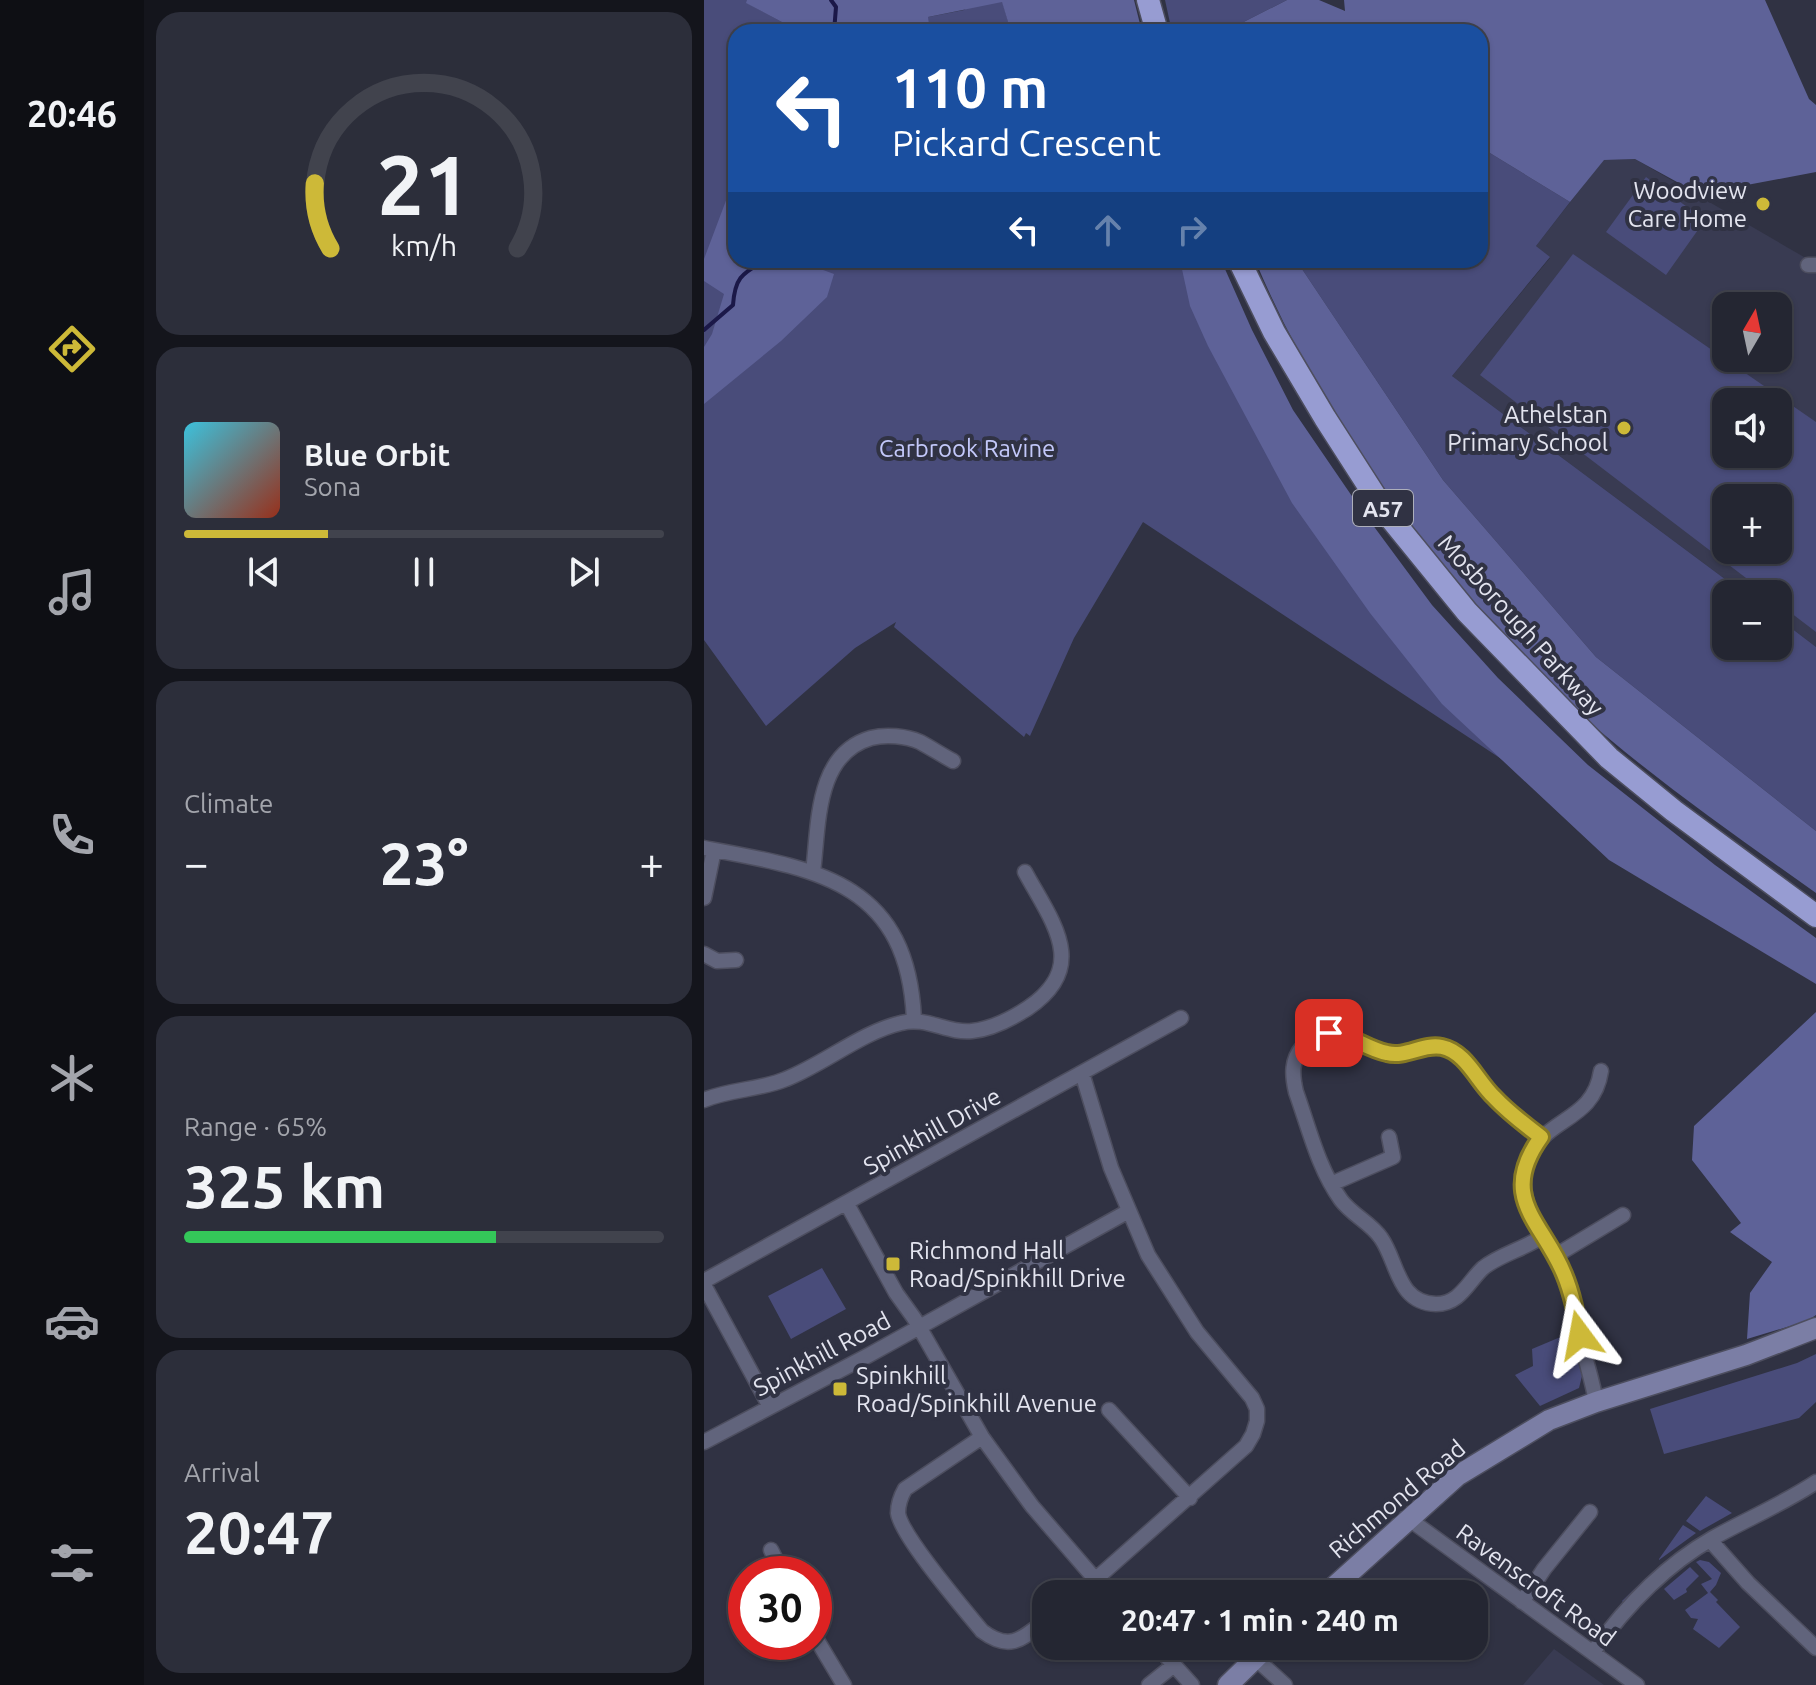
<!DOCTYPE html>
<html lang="en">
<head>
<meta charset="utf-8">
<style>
  :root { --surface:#242632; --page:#2c2e3a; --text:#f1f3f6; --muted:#a3a5ac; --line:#41434d; --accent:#cdb938 }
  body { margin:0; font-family:Ubuntu,sans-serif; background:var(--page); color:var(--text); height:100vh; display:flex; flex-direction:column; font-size:30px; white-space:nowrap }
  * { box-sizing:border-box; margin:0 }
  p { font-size:26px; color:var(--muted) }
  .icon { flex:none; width:44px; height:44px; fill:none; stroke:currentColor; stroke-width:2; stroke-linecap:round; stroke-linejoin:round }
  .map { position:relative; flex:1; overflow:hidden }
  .sheet { display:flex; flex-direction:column; gap:12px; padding:12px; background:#14151c; width:560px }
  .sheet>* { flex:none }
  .top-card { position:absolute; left:24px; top:24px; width:760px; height:244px; border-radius:24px; box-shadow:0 2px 6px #0004,0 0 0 2px var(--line); background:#1a4fa0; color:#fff; overflow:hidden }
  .needle { width:52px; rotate:9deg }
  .fabs { position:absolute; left:1008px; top:292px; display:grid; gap:16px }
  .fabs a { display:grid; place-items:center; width:80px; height:80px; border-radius:16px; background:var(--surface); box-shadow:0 2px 6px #0004,0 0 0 2px var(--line); font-size:40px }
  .speed { position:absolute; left:24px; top:1556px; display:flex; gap:16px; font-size:40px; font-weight:700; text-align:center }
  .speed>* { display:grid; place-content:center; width:104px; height:104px; border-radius:50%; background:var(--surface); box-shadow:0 2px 6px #0004,0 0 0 2px var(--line); line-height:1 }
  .speed .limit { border:12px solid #d22; background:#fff; color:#111 }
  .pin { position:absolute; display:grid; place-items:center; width:68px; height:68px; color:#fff; margin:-34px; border-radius:16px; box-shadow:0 4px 12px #0006 }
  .me { position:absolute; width:88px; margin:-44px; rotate:347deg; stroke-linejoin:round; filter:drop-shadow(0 0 6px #0008) }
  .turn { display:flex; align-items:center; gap:28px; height:168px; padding:0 32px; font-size:36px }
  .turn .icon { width:104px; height:104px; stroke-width:2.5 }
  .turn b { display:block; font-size:56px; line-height:68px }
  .lanes { display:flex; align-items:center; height:76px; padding:0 32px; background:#0003; justify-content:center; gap:40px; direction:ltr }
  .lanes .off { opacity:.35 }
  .big { font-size:60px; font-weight:700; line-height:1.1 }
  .sheet .card { flex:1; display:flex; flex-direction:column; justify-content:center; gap:12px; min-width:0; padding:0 28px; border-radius:24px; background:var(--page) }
  .sheet .dial { align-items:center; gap:0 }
  .dial svg { height:208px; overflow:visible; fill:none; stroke:var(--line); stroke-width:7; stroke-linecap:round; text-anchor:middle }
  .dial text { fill:var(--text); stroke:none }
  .song { display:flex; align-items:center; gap:24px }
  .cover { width:96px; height:96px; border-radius:12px; background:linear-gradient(135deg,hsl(190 70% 55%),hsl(10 70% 35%)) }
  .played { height:8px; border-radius:4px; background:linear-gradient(90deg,var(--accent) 30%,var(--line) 30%) }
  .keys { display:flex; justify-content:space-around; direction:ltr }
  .heat { display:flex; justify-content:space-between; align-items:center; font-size:44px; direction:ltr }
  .charge { height:12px; border-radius:6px; background:linear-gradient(90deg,#34c759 65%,var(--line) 0) }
  .trip { position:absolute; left:328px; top:1580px; width:456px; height:80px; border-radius:24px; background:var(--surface); box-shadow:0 2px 6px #0004,0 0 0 2px var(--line); font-weight:700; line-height:80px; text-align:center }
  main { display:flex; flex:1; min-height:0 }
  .dock { display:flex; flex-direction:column; width:144px; justify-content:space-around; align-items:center; background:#0e0f14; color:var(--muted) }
  .dock .icon { width:56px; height:56px }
  .dock .current { color:var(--accent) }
  .dock b { font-size:36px; color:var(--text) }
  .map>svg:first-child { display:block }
  .built { fill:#393b52; fill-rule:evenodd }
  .green { fill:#494c7a; fill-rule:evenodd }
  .forest { fill:#5e6298 }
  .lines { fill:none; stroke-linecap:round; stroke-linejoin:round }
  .stream { stroke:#1b1848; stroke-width:4 }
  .minor-casing { stroke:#4d4e5f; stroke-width:17 }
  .secondary-casing { stroke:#4d4e5f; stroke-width:23 }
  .trunk-casing { stroke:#4d4e5f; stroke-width:25 }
  .minor { stroke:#61647c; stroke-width:14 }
  .secondary { stroke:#7b7ea5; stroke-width:20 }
  .trunk { stroke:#979cd2; stroke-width:22 }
  .route-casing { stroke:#857824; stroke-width:20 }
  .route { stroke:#cdb938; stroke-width:14 }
  .poi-dot { fill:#cdb938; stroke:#303243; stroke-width:3 }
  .labels { text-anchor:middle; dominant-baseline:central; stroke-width:8; stroke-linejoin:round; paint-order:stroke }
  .shield { fill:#303243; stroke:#adafbb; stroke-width:2 }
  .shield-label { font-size:22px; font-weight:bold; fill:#e3e4ef }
  .poi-label { font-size:24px; fill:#e3e4ef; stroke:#303243; text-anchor:end }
  .park-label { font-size:24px; fill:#c3c8fa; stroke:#303243 }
  .street-label { font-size:24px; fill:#e3e4ef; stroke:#303243 }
</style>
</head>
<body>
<main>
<nav class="dock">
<b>20:46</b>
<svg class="icon current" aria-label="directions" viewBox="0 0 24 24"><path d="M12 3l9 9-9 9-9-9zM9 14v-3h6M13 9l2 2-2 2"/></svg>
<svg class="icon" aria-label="music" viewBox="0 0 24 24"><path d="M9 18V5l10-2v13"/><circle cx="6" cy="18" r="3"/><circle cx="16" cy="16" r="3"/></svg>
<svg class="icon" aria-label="phone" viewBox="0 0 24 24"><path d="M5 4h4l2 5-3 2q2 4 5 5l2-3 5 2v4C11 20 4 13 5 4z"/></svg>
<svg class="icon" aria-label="climate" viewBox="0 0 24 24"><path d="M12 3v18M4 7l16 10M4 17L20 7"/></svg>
<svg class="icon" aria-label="car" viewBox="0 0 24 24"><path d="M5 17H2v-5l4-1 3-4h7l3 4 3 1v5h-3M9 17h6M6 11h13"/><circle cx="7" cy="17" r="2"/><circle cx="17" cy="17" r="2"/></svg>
<svg class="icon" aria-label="filters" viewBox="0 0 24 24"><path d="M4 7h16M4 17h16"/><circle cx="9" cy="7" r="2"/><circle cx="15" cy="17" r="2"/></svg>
</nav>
<section class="sheet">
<div class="card dial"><svg viewBox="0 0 100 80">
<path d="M14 69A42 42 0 1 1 86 69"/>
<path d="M14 69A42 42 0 0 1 8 44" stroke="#cdb938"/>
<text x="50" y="56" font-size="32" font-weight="700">21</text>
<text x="50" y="72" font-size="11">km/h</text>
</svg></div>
<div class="card">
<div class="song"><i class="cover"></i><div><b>Blue Orbit</b><p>Sona</p></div></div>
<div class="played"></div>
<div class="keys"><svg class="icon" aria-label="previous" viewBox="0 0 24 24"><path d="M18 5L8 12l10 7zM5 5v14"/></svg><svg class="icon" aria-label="pause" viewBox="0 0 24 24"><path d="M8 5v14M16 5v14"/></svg><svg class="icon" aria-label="next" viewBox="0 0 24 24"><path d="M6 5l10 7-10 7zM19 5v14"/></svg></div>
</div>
<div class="card"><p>Climate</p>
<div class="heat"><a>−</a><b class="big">23°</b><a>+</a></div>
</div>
<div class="card"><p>Range · 65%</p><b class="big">325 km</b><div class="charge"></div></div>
<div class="card"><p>Arrival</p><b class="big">20:47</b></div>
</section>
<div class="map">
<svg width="1112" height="1685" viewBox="0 0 1112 1685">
  <rect width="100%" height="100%" fill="#303243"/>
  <!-- built -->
  <path class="built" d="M931 159 1112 264V647L1074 618V594H1041L748 376 846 258 832 246 899 160ZM1022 306H1074V358H1022ZM1022 402H1074V454H1022ZM1022 498H1074V550H1022Z
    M850 1649 900 1685H819Z"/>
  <!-- green -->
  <path class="green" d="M0 0H43V3L91 29 87 32H32V174L30 185 32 260H494L550 388 876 811 439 522 370 638 326 736 322 733 320 737 190 627 192 622 151 648 62 726 0 640Z
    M276 0H298L307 32H205L224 17 260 10Z
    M461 0H583L520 32H468Z
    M776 147 866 202 832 246 846 257 748 376 1041 594H1022V646H1074V618L1112 647V831L892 657 739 480 592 260H776Z
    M942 177 1001 220 962 275 902 232Z
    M869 254 1112 422V632L1074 603V594H1063L776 375ZM1022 402H1074V454H1022ZM1022 498H1074V550H1022Z
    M118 1268 142 1309 87 1339 64 1296Z
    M866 1333 878 1376 875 1388 836 1406 811 1375 829 1366 828 1349Z
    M1112 1354V1402L1095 1418 960 1454 946 1409 1093 1363Z
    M1002 1496 1028 1513 996 1531 982 1521Z
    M1051 1508 1052 1509 921 1604 918 1601C958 1562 999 1530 1051 1508Z
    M979 1525 992 1533 955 1560V1559Z
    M996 1560 1005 1562 1017 1573 1012 1585 1006 1592 1014 1600 1012 1602 1036 1627 1015 1648 989 1629 994 1619 987 1618 981 1610 1004 1593 997 1584 1008 1579 992 1562Z
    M986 1567 995 1576 982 1589 983 1592 970 1600 960 1589Z"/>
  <!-- forest -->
  <path class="forest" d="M43 0H430L438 32H307L298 2 224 17 226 32H118L91 29 42 3Z
    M583 0H615L641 11 640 0H1061L1105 99 1112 105V172L995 194 931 159 900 160 866 202 776 147V32H520Z
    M32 174V260H92L130 274 123 297 77 341 0 404V347L8 334 20 294 0 281V259Z
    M476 260H517L548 330 589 410 654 505 728 605 794 678 884 765 1011 865 1112 938V984L905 860 738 704 666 613 588 503 504 346 486 306Z
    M551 260H592L739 480 892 657 1112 831V893C1032 836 950 779 876 714 855 696 836 673 817 653 707 539 613 407 551 260Z
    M1112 1012V1315L1103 1321 1043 1339 1046 1293 1068 1262 1026 1232 1037 1223 988 1160 990 1126Z"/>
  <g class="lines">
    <!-- stream -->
    <path class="stream" d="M127 0 132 7 130 32
      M0 330 29 305C31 277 38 274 61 260"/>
    <defs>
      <path id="minor" d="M1104 265H1112
        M0 848C114 869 204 882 210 1020
        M109 872C115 825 111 754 167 738 182 734 202 736 216 742 227 748 238 755 249 761
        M0 898 10 850
        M0 954 13 961 32 960
        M0 1100C26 1089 56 1090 82 1079 120 1064 158 1032 197 1023 222 1016 244 1034 268 1031 288 1029 307 1019 324 1008 386 966 348 922 321 872
        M837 1137C818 1122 798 1107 781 1089 770 1077 764 1059 750 1051 728 1040 712 1055 690 1054 661 1053 626 1011 599 1046 587 1060 588 1075 592 1092 605 1128 614 1168 637 1200 648 1215 667 1223 677 1238 694 1262 693 1303 732 1304 756 1304 764 1282 779 1268 795 1255 820 1249 839 1236
        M627 1184 689 1157 685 1137
        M143 1204 192 1293 210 1318 278 1437 328 1506 404 1594
        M851 1256 919 1215
        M0 1281 477 1018
        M0 1285 66 1407
        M892 1402C889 1383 883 1366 879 1348 874 1324 870 1299 861 1276 846 1236 809 1210 823 1163 838 1116 889 1124 897 1071
        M405 1410 486 1498
        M278 1437 201 1489C197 1496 194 1504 194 1513 197 1536 260 1609 278 1631 306 1652 318 1639 342 1620
        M0 1442 165 1355 423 1212
        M705 1519 933 1685
        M1006 1540 1044 1583 1112 1648
        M67 1550 79 1574
        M375 1594 542 1446 549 1434 553 1421V1409L548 1398 493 1332 444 1255 407 1168 378 1073
        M818 1602 840 1569 886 1512
        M110 1635 140 1685
        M453 1646 488 1685
        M889 1652C921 1607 960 1566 1009 1538 1043 1519 1079 1504 1112 1482
        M551 1658 581 1685
        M445 1685 470 1665"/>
      <path id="secondary" d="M622 1594 753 1476 845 1420 892 1402 1042 1355 1112 1328
        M524 1685 564 1646"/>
      <path id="trunk" d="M444 0 453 32
        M535 260 570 332 621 418 680 510 763 612 905 758 970 811 1112 916"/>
    </defs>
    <!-- minor casing -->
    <use href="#minor" class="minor-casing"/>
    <!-- secondary casing -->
    <use href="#secondary" class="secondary-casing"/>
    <!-- trunk casing -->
    <use href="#trunk" class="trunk-casing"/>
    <!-- minor -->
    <use href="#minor" class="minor"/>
    <!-- secondary -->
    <use href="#secondary" class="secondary"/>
    <!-- trunk -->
    <use href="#trunk" class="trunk"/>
  </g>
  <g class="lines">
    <defs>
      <path id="route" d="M625 1033C647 1034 662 1049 683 1053 702 1058 719 1043 738 1047 762 1052 773 1081 790 1097 804 1112 821 1125 837 1137 793 1198 839 1222 860 1274 868 1293 872 1314 876 1335"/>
    </defs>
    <!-- route casing -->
    <use href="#route" class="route-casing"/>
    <!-- route -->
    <use href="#route" class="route"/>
  </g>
  <!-- markers -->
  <g class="poi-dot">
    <circle cx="1059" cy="204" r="8"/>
    <circle cx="920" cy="428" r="8"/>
    <rect x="181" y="1256" width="16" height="16" rx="4"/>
    <rect x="128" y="1381" width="16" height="16" rx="4"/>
  </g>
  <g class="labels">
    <!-- shield labels -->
    <rect class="shield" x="649" y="490" width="60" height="36" rx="6"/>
    <g class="shield-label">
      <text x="679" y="508">A57</text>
    </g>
    <!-- poi labels -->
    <g class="poi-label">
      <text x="1043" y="190">Woodview<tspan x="1043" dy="28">Care Home</tspan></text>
      <text x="904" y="414">Athelstan<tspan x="904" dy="28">Primary School</tspan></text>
      <text x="205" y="1250" text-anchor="start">Richmond Hall<tspan x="205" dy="28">Road/Spinkhill Drive</tspan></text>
      <text x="152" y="1375" text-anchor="start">Spinkhill<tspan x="152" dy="28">Road/Spinkhill Avenue</tspan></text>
    </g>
    <!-- park labels -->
    <g class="park-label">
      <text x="263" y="448">Carbrook Ravine</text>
    </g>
    <!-- street labels -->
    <g class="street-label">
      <text transform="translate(817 625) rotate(48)">Mosborough Parkway</text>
      <text transform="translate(228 1131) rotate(-29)">Spinkhill Drive</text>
      <text transform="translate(118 1354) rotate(-28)">Spinkhill Road</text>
      <text transform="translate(693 1499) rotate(-40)">Richmond Road</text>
      <text transform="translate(832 1585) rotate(36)">Ravenscroft Road</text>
    </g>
  </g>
</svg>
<div class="fabs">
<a><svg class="needle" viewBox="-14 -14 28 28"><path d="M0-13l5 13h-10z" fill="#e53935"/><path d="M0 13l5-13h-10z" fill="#a3a5ac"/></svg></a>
<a><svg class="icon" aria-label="sound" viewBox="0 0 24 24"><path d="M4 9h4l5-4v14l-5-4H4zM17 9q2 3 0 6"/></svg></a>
<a>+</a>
<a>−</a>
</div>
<div class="speed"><div class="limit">30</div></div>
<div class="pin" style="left:625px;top:1033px;background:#d93025"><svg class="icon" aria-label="arrive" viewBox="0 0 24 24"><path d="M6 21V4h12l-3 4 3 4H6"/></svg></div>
<svg class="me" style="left:876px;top:1335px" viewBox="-20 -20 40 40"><path d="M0-17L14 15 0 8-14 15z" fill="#cdb938" stroke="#fff" stroke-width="4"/></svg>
<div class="trip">20:47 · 1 min · 240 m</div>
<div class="top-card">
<div class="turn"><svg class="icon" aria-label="left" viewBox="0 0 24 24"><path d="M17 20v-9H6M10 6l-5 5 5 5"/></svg><div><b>110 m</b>Pickard Crescent</div></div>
<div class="lanes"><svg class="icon" aria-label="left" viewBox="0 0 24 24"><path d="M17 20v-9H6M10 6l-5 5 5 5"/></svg><svg class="icon off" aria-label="ahead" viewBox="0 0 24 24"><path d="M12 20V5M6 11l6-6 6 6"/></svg><svg class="icon off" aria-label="right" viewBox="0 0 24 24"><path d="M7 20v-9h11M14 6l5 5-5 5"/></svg></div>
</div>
</div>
</main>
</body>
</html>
